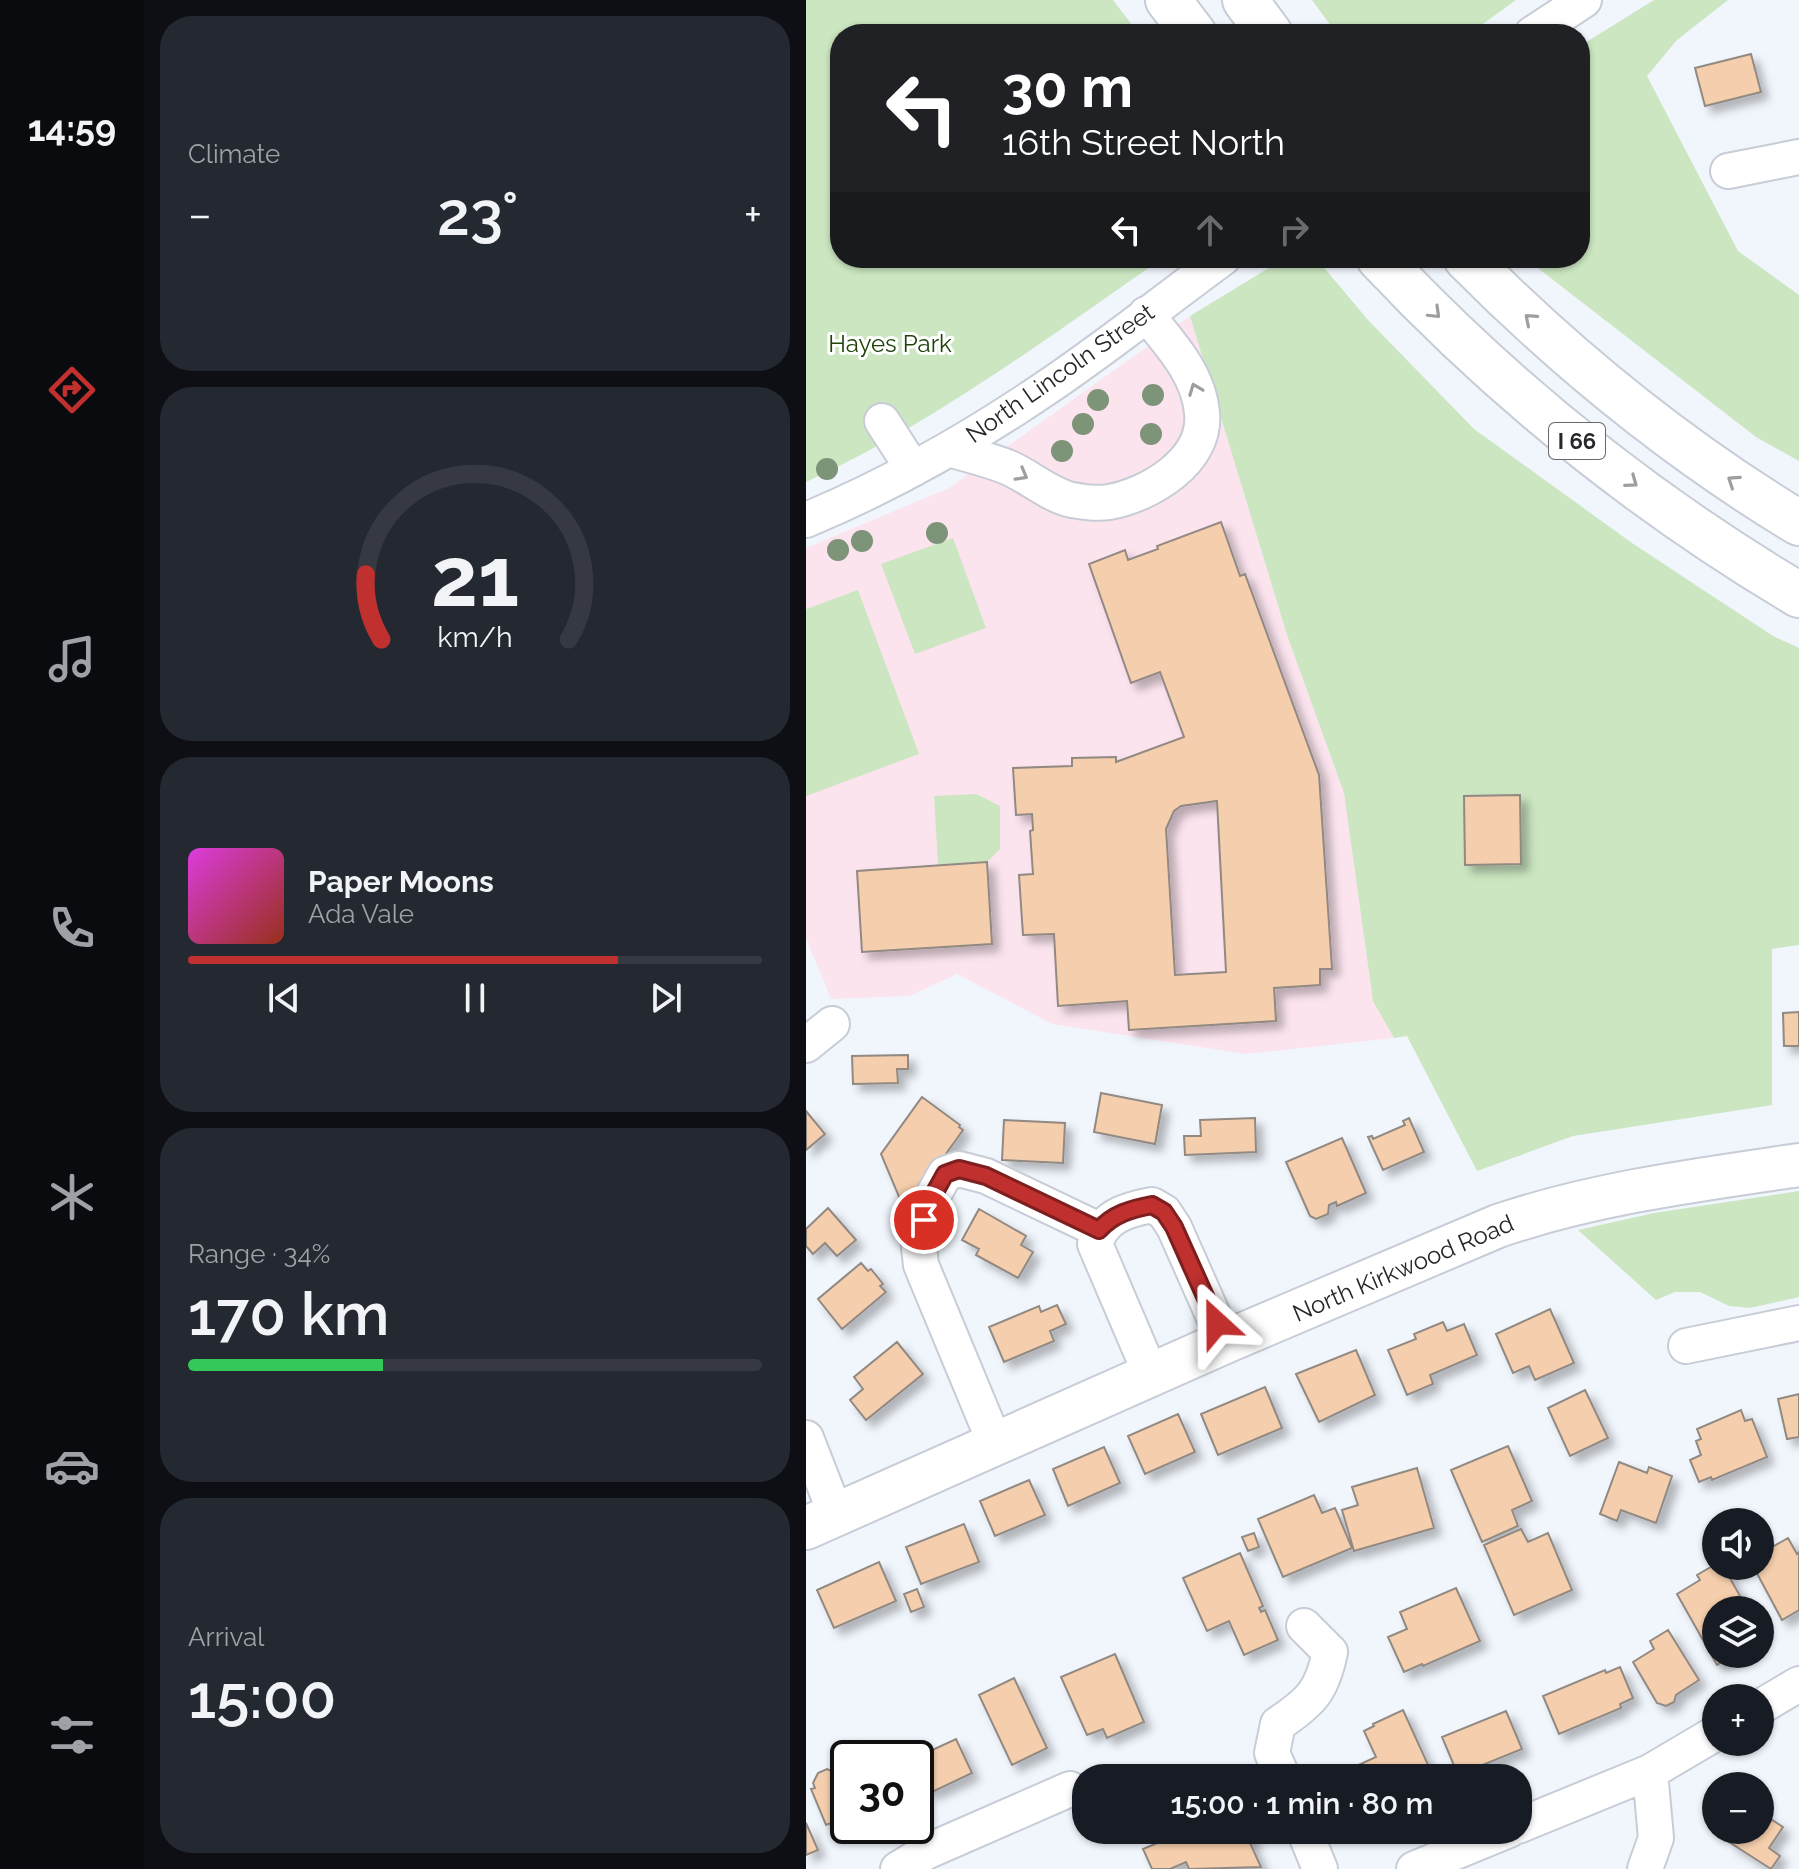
<!DOCTYPE html>
<html lang="en">
<head>
<meta charset="utf-8">
<style>
  :root { --surface:#171b24; --page:#242831; --text:#f1f3f6; --muted:#9ea1a6; --line:#363941; --accent:#bf302e }
  body { margin:0; font-family:Raleway,sans-serif; background:var(--page); color:var(--text); height:100vh; display:flex; flex-direction:column; font-size:30px; white-space:nowrap }
  * { box-sizing:border-box; margin:0 }
  p { font-size:26px; color:var(--muted) }
  .icon { flex:none; width:44px; height:44px; fill:none; stroke:currentColor; stroke-width:2; stroke-linecap:round; stroke-linejoin:round }
  .map { position:relative; flex:1; overflow:hidden }
  .side { display:flex; flex-direction:column; gap:16px; padding:16px; background:#0d0f14; width:662px }
  .side>* { flex:none }
  .banner { position:absolute; left:24px; top:24px; width:760px; height:244px; border-radius:32px; box-shadow:0 2px 6px #0004; background:#202124; color:#fff; overflow:hidden }
  .controls { position:absolute; left:896px; top:1508px; display:grid; gap:16px }
  .controls a { display:grid; place-items:center; width:72px; height:72px; border-radius:50%; background:var(--surface); box-shadow:0 2px 6px #0004; font-size:40px }
  .speed { position:absolute; left:24px; top:1740px; display:flex; gap:16px; font-size:40px; font-weight:700; text-align:center }
  .speed>* { display:grid; place-content:center; width:104px; height:104px; border-radius:50%; background:var(--surface); box-shadow:0 2px 6px #0004; line-height:1 }
  .speed .limit { border:4px solid #111; border-radius:12px; background:#fff; color:#111 }
  .pin { position:absolute; display:grid; place-items:center; width:68px; height:68px; color:#fff; margin:-34px; border:4px solid #fff; border-radius:50%; box-shadow:0 2px 8px #0007 }
  .me { position:absolute; width:88px; margin:-44px; rotate:336deg; stroke-linejoin:round; filter:drop-shadow(0 0 6px #0008) }
  .turn { display:flex; align-items:center; gap:28px; height:168px; padding:0 40px; font-size:36px }
  .turn .icon { width:104px; height:104px; stroke-width:2.5 }
  .turn b { display:block; font-size:56px; line-height:68px }
  .lanes { display:flex; align-items:center; height:76px; padding:0 40px; background:#0003; justify-content:center; gap:40px; direction:ltr }
  .lanes .off { opacity:.35 }
  .big { font-size:60px; font-weight:600; line-height:1.1 }
  .side .card { flex:1; display:flex; flex-direction:column; justify-content:center; gap:12px; min-width:0; padding:0 28px; border-radius:32px; background:var(--page) }
  .side .dial { align-items:center; gap:0 }
  .dial svg { height:208px; overflow:visible; fill:none; stroke:var(--line); stroke-width:7; stroke-linecap:round; text-anchor:middle }
  .dial text { fill:var(--text); stroke:none }
  .song { display:flex; align-items:center; gap:24px }
  .cover { width:96px; height:96px; border-radius:12px; background:linear-gradient(135deg,hsl(300 70% 55%),hsl(10 70% 35%)) }
  .played { height:8px; border-radius:4px; background:linear-gradient(90deg,var(--accent) 75%,var(--line) 75%) }
  .keys { display:flex; justify-content:space-around; direction:ltr }
  .heat { display:flex; justify-content:space-between; align-items:center; font-size:44px; direction:ltr }
  .charge { height:12px; border-radius:6px; background:linear-gradient(90deg,#34c759 34%,var(--line) 0) }
  .trip { position:absolute; left:266px; top:1764px; width:460px; height:80px; border-radius:32px; background:var(--surface); box-shadow:0 2px 6px #0004; font-weight:600; line-height:80px; text-align:center }
  main { display:flex; flex:1; min-height:0 }
  .dock { display:flex; flex-direction:column; width:144px; justify-content:space-around; align-items:center; background:#090b0e; color:var(--muted) }
  .dock .icon { width:56px; height:56px }
  .dock .active { color:var(--accent) }
  .dock b { font-size:36px; color:var(--text) }
  .map>svg:first-child { display:block }
  .education { fill:#fce4ef }
  .green { fill:#cbe6c1 }
  .building { fill:#f5cfad; stroke:#918982; stroke-width:2; fill-rule:evenodd; filter:url(#shadow) }
  .lines { fill:none; stroke-linecap:round; stroke-linejoin:round }
  .minor-casing { stroke:#c7ccd6; stroke-width:38 }
  .major-casing { stroke:#c7ccd6; stroke-width:46 }
  .highway-casing { stroke:#c7ccd6; stroke-width:48 }
  .minor { stroke:#fff; stroke-width:34 }
  .major { stroke:#fff; stroke-width:42 }
  .highway { stroke:#fff; stroke-width:44 }
  .tree { fill:#7e9478 }
  .oneway { stroke:#9d9e9f }
  .route-casing { stroke:#7c1f1e; stroke-width:20 }
  .route { stroke:#bf302e; stroke-width:14 }
  .labels { text-anchor:middle; dominant-baseline:central; stroke-width:6; stroke-linejoin:round; paint-order:stroke }
  .shield { fill:#fff; stroke:#66686a; stroke-width:2 }
  .shield-label { font-size:22px; font-weight:bold; fill:#25272a }
  .park-label { font-size:24px; fill:#1f430b; stroke:#fff }
  .street-label { font-size:24px; fill:#25272a; stroke:#fff }
</style>
</head>
<body>
<main>
<nav class="dock">
<b>14:59</b>
<svg class="icon active" aria-label="directions" viewBox="0 0 24 24"><path d="M12 3l9 9-9 9-9-9zM9 14v-3h6M13 9l2 2-2 2"/></svg>
<svg class="icon" aria-label="music" viewBox="0 0 24 24"><path d="M9 18V5l10-2v13"/><circle cx="6" cy="18" r="3"/><circle cx="16" cy="16" r="3"/></svg>
<svg class="icon" aria-label="phone" viewBox="0 0 24 24"><path d="M5 4h4l2 5-3 2q2 4 5 5l2-3 5 2v4C11 20 4 13 5 4z"/></svg>
<svg class="icon" aria-label="climate" viewBox="0 0 24 24"><path d="M12 3v18M4 7l16 10M4 17L20 7"/></svg>
<svg class="icon" aria-label="car" viewBox="0 0 24 24"><path d="M5 17H2v-5l4-1 3-4h7l3 4 3 1v5h-3M9 17h6M6 11h13"/><circle cx="7" cy="17" r="2"/><circle cx="17" cy="17" r="2"/></svg>
<svg class="icon" aria-label="filters" viewBox="0 0 24 24"><path d="M4 7h16M4 17h16"/><circle cx="9" cy="7" r="2"/><circle cx="15" cy="17" r="2"/></svg>
</nav>
<section class="side">
<div class="card"><p>Climate</p>
<div class="heat"><a>−</a><b class="big">23°</b><a>+</a></div>
</div>
<div class="card dial"><svg viewBox="0 0 100 80">
<path d="M14 69A42 42 0 1 1 86 69"/>
<path d="M14 69A42 42 0 0 1 8 44" stroke="#bf302e"/>
<text x="50" y="56" font-size="32" font-weight="700">21</text>
<text x="50" y="72" font-size="11">km/h</text>
</svg></div>
<div class="card">
<div class="song"><i class="cover"></i><div><b>Paper Moons</b><p>Ada Vale</p></div></div>
<div class="played"></div>
<div class="keys"><svg class="icon" aria-label="previous" viewBox="0 0 24 24"><path d="M18 5L8 12l10 7zM5 5v14"/></svg><svg class="icon" aria-label="pause" viewBox="0 0 24 24"><path d="M8 5v14M16 5v14"/></svg><svg class="icon" aria-label="next" viewBox="0 0 24 24"><path d="M6 5l10 7-10 7zM19 5v14"/></svg></div>
</div>
<div class="card"><p>Range · 34%</p><b class="big">170 km</b><div class="charge"></div></div>
<div class="card"><p>Arrival</p><b class="big">15:00</b></div>
</section>
<div class="map">
<svg width="993" height="1869" viewBox="0 0 993 1869">
  <defs>
    <filter id="shadow"><feDropShadow dx="7" dy="7" stdDeviation="4" flood-color="#0004"/></filter>
  </defs>
  <rect width="100%" height="100%" fill="#f1f6fd"/>
  <!-- education -->
  <path class="education" d="M384 316 481 635 538 793 567 1000 588 1038 440 1054 246 1024 151 974 104 996 25 999 0 938V548L143 488Z"/>
  <!-- green -->
  <path class="green" d="M0 0H307L333 34H34V258H357C241 338 128 423 0 482Z
    M506 0H710L663 34H531Z
    M848 0H922L871 40 841 76 932 251 993 295V461L950 437 733 269 722 258H774V46Z
    M479 258H510L562 320 668 429 826 543 967 636 993 648V945L966 949V1105L767 1136 671 1171 601 1036 588 1038 567 1001 538 793 481 635 384 316Z
    M147 538 180 628 109 654 75 564Z
    M52 590 113 754 0 796V609Z
    M170 794 194 806V849L181 862 132 865 128 796Z
    M993 1191V1297L944 1308 923 1306 894 1292H869L850 1300 772 1230 848 1213Z"/>
  <!-- building -->
  <path class="building" d="M945 54 955 92 899 106 889 68Z
    M415 522 434 576 439 574 513 775 526 969H514V985L468 988 470 1021 323 1030 321 1001 252 1006 248 934 217 935 213 875 227 874 224 831 227 830 226 814 210 815 207 768 266 766V758L310 757V762L378 737 354 672 325 683 283 564 319 550 322 560 352 549 351 546ZM411 801 420 972 369 975 360 829 368 811 375 806Z
    M714 795 715 864 659 865 658 796Z
    M181 862 186 944 56 952 51 871Z
    M993 1012V1046H978L977 1013Z
    M102 1055V1069H91L92 1083 47 1084 46 1056Z
    M295 1093 356 1105 349 1144 288 1132Z
    M116 1097 154 1125 153 1127 157 1130 99 1211 75 1154Z
    M0 1111 19 1134 0 1150Z
    M449 1118 450 1152 379 1155 378 1136H395L394 1120Z
    M603 1118 618 1152 577 1170 562 1137 566 1136 567 1139 599 1125 597 1121Z
    M198 1120 259 1123 257 1163 196 1160Z
    M536 1138 560 1193 531 1206 530 1202 523 1205 522 1214 510 1219 504 1216 480 1162Z
    M22 1208 50 1240 31 1256 19 1243 7 1254 0 1246V1229Z
    M173 1209 220 1236 215 1245 227 1252 212 1278 170 1255 173 1249 156 1240Z
    M55 1263 62 1271 65 1269 77 1284 74 1286 80 1292 36 1329 12 1299Z
    M251 1305 260 1324 244 1331 248 1341 198 1362 183 1327 233 1306 235 1312Z
    M744 1309 768 1363 729 1380 723 1366 707 1373 690 1334Z
    M637 1322 641 1331 658 1324 671 1355 624 1375 627 1384 601 1395 582 1350 610 1339 608 1334Z
    M91 1342 117 1374 60 1420 44 1400 57 1389 48 1377Z
    M550 1350 569 1395 513 1422 490 1374Z
    M459 1387 476 1428 412 1455 395 1414Z
    M779 1390 802 1438 764 1456 742 1408Z
    M993 1394V1437L981 1439 972 1399Z
    M935 1410 939 1421 946 1419 961 1457 906 1480 905 1477 893 1482 884 1460 895 1455 890 1441 895 1439 891 1429Z
    M372 1414 389 1452 339 1474 322 1436Z
    M702 1446 726 1501 706 1510 712 1526 676 1542 645 1470Z
    M298 1447 314 1483 262 1506 247 1469Z
    M813 1462 841 1473 843 1467 866 1476 850 1523 815 1510 811 1521 794 1514Z
    M611 1468 628 1528 548 1551 536 1510 552 1505 546 1487Z
    M223 1480 239 1515 189 1536 174 1501Z
    M508 1495 516 1513 529 1508 546 1548 477 1577 452 1519Z
    M158 1524 173 1562 115 1584 100 1547Z
    M715 1529 722 1542 742 1533 766 1590 708 1615 678 1545Z
    M448 1533 453 1547 442 1551 436 1537Z
    M982 1538 991 1554 993 1552V1610L976 1620 947 1566H954V1554Z
    M434 1553 457 1606 453 1608 455 1612 459 1610 472 1640 438 1655 423 1621 401 1631 377 1578Z
    M73 1562 90 1601 28 1628 11 1590Z
    M910 1564 917 1566 942 1610H910V1654H931L911 1665 871 1594 894 1580 891 1575Z
    M650 1588 674 1641 617 1666 616 1664 598 1672 582 1637 601 1629 594 1612Z
    M111 1589 118 1607 105 1612 98 1594Z
    M862 1630 893 1680 870 1695 868 1702 860 1706 851 1703 827 1662 848 1649 844 1641Z
    M309 1654 338 1722 301 1738 297 1729 281 1735 255 1677Z
    M814 1667 827 1698 814 1704 815 1708 753 1734 737 1696 799 1670 800 1673Z
    M208 1678 241 1748 206 1765 173 1695Z
    M597 1710 628 1778H539L537 1772 570 1757 558 1731 568 1726 567 1724Z
    M700 1711 716 1749 652 1775 636 1737Z
    M150 1739 166 1773 124 1793 120 1783 110 1788 109 1758Z
    M49 1741 59 1746 64 1758H42V1816L20 1825 5 1789 9 1788 7 1783 12 1773 21 1769 30 1773 32 1778 42 1774 35 1756 39 1745Z
    M954 1812 977 1827 963 1848 974 1856 965 1869 923 1842 931 1830H954Z
    M0 1823 12 1850 0 1855Z
    M366 1830H443L448 1842 444 1843 455 1867 383 1869 380 1862 364 1869H346L337 1849 368 1836Z"/>
  <g class="lines">
    <defs>
      <path id="minor" d="M726 34 778 0
        M922 171 993 157
        M76 421 107 469
        M143 449C162 455 182 459 201 467 223 476 243 495 266 500 277 502 292 504 303 502 343 495 401 461 396 413 393 374 364 344 340 314
        M0 520C84 485 165 439 240 388 301 347 358 301 417 258
        M0 1045 26 1024
        M880 1346 993 1323
        M345 1375 289 1244C297 1217 319 1210 346 1205L358 1212 368 1227 419 1342
        M181 1424 115 1265 112 1238 124 1201 139 1174 153 1169 180 1176 293 1230
        M0 1438 30 1515
        M954 1707 993 1684
        M477 1778 466 1753 472 1724C505 1702 516 1691 524 1652L498 1626
        M712 1826 844 1772 910 1733
        M498 1830 514 1869
        M92 1869 120 1852 264 1789
        M608 1869 703 1830
        M839 1869 850 1838 844 1772"/>
      <path id="major" d="M0 1528 419 1342 692 1226C789 1193 891 1180 993 1165"/>
      <path id="highway" d="M362 0 388 34
        M439 0 464 34
        M573 258C696 389 838 503 993 595
        M660 258C760 359 872 450 993 523"/>
    </defs>
    <!-- minor casing -->
    <use href="#minor" class="minor-casing"/>
    <!-- major casing -->
    <use href="#major" class="major-casing"/>
    <!-- highway casing -->
    <use href="#highway" class="highway-casing"/>
    <!-- minor -->
    <use href="#minor" class="minor"/>
    <!-- major -->
    <use href="#major" class="major"/>
    <!-- highway -->
    <use href="#highway" class="highway"/>
  </g>
  <!-- trees -->
  <g class="tree">
    <circle cx="347" cy="395" r="11"/>
    <circle cx="292" cy="400" r="11"/>
    <circle cx="277" cy="424" r="11"/>
    <circle cx="345" cy="434" r="11"/>
    <circle cx="256" cy="451" r="11"/>
    <circle cx="21" cy="469" r="11"/>
    <circle cx="131" cy="533" r="11"/>
    <circle cx="56" cy="541" r="11"/>
    <circle cx="32" cy="550" r="11"/>
  </g>
  <!-- one-way arrows -->
  <defs><path id="oneway-chevron" d="M-2-3.5L2.5 0L-2 3.5" fill="none" stroke-width="1.6" stroke-linecap="round" stroke-linejoin="round" transform="scale(2)"/></defs>
  <g class="oneway">
    <use href="#oneway-chevron" transform="translate(629 313) rotate(44)"/>
    <use href="#oneway-chevron" transform="translate(724 319) rotate(-139)"/>
    <use href="#oneway-chevron" transform="translate(389 389) rotate(-111)"/>
    <use href="#oneway-chevron" transform="translate(216 475) rotate(29)"/>
    <use href="#oneway-chevron" transform="translate(927 481) rotate(-146)"/>
    <use href="#oneway-chevron" transform="translate(826 482) rotate(36)"/>
  </g>
  <g class="lines">
    <defs>
      <path id="route" d="M118 1220 124 1201 139 1174 153 1169 180 1176 293 1230C307 1214 325 1209 346 1205L358 1212 368 1227 411 1323"/>
    </defs>
    <!-- route casing -->
    <use href="#route" class="route-casing"/>
    <!-- route -->
    <use href="#route" class="route"/>
  </g>
  <g class="labels">
    <!-- shield labels -->
    <rect class="shield" x="743" y="423" width="56" height="36" rx="6"/>
    <g class="shield-label">
      <text x="771" y="441">I 66</text>
    </g>
    <!-- park labels -->
    <g class="park-label">
      <text x="84" y="343">Hayes Park</text>
    </g>
    <!-- street labels -->
    <g class="street-label">
      <text transform="translate(254 373) rotate(-35)">North Lincoln Street</text>
      <text transform="translate(597 1268) rotate(-23)">North Kirkwood Road</text>
    </g>
  </g>
</svg>
<div class="controls">
<a><svg class="icon" aria-label="sound" viewBox="0 0 24 24"><path d="M4 9h4l5-4v14l-5-4H4zM17 9q2 3 0 6"/></svg></a>
<a><svg class="icon" aria-label="layers" viewBox="0 0 24 24"><path d="M12 4l9 5-9 5-9-5zM3 14l9 5 9-5"/></svg></a>
<a>+</a>
<a>−</a>
</div>
<div class="speed"><div class="limit">30</div></div>
<div class="pin" style="left:118px;top:1220px;background:#d93025"><svg class="icon" aria-label="arrive" viewBox="0 0 24 24"><path d="M6 21V4h12l-3 4 3 4H6"/></svg></div>
<svg class="me" style="left:411px;top:1323px" viewBox="-20 -20 40 40"><path d="M0-17L14 15 0 8-14 15z" fill="#bf302e" stroke="#fff" stroke-width="4"/></svg>
<div class="trip">15:00 · 1 min · 80 m</div>
<div class="banner">
<div class="turn"><svg class="icon" aria-label="left" viewBox="0 0 24 24"><path d="M17 20v-9H6M10 6l-5 5 5 5"/></svg><div><b>30 m</b>16th Street North</div></div>
<div class="lanes"><svg class="icon" aria-label="left" viewBox="0 0 24 24"><path d="M17 20v-9H6M10 6l-5 5 5 5"/></svg><svg class="icon off" aria-label="ahead" viewBox="0 0 24 24"><path d="M12 20V5M6 11l6-6 6 6"/></svg><svg class="icon off" aria-label="right" viewBox="0 0 24 24"><path d="M7 20v-9h11M14 6l5 5-5 5"/></svg></div>
</div>
</div>
</main>
</body>
</html>
